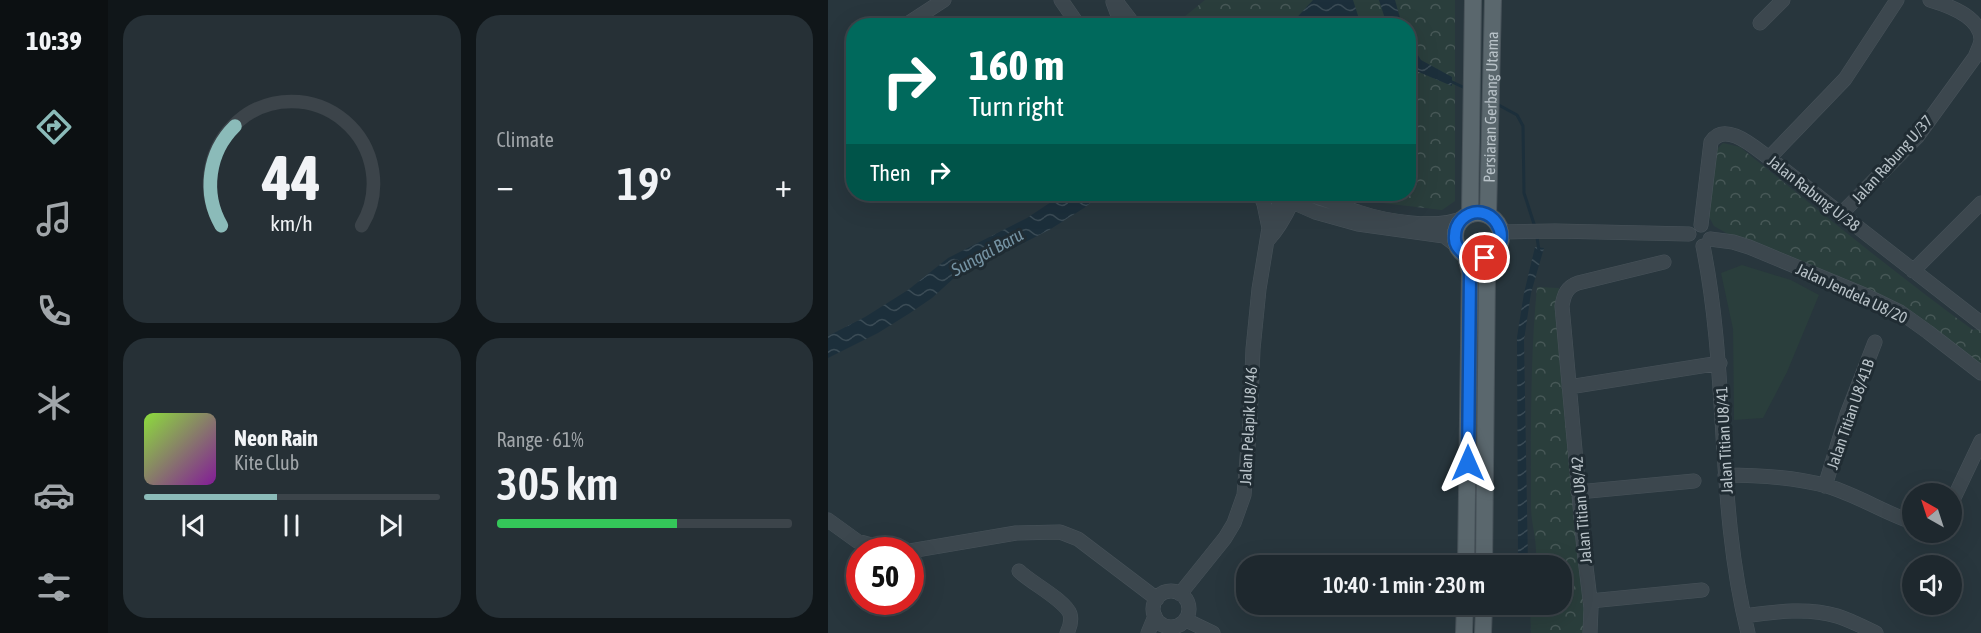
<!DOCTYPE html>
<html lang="en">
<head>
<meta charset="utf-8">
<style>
  :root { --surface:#1e282e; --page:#263036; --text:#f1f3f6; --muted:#a1a6aa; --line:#3c444a; --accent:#8bbbb9 }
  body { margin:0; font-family:"Asap Condensed",sans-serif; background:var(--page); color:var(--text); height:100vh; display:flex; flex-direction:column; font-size:22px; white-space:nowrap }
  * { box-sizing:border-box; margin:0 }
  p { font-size:20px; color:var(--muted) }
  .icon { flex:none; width:33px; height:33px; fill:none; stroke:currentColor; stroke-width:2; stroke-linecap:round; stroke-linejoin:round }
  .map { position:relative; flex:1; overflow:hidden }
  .sheet { display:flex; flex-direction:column; gap:15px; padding:15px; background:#101619; width:720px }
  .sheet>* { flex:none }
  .hud { position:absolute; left:18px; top:18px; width:570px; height:183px; border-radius:24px; box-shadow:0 6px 24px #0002,0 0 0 2px var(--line); background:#00695c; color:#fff; overflow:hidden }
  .needle { width:39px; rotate:321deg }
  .controls { position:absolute; left:1074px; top:483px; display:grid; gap:12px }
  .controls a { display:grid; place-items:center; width:60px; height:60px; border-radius:50%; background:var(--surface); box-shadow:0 6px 24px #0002,0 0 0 2px var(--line); font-size:30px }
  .speed { position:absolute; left:18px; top:537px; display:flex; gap:12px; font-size:30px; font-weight:700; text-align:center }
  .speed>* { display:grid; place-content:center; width:78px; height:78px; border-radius:50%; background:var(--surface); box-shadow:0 6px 24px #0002,0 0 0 2px var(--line); line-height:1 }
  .speed .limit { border:9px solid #d22; background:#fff; color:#111 }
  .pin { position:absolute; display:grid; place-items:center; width:51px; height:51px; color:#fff; margin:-26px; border:3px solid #fff; border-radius:50%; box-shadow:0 2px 6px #0007 }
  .me { position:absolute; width:66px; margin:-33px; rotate:0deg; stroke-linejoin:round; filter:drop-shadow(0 0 4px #0008) }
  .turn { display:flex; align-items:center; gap:21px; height:126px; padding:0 24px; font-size:27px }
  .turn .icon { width:78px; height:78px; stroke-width:2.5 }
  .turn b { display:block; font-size:42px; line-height:51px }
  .then { display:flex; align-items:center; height:57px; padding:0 24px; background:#0003; gap:12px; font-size:22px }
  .big { font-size:45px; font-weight:600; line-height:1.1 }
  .sheet .card { flex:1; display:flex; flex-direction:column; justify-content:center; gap:9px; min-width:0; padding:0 21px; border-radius:24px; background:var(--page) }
  .sheet .dial { align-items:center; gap:0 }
  .dial svg { height:156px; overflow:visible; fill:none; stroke:var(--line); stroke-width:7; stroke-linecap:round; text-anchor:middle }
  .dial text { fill:var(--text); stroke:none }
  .song { display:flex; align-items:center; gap:18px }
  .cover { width:72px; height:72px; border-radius:9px; background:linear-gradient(135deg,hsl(90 70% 55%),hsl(290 70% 35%)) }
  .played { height:6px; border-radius:3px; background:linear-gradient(90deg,var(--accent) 45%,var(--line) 45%) }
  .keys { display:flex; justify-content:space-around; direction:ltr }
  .heat { display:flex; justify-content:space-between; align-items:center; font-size:33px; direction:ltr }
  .charge { height:9px; border-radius:4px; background:linear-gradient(90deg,#34c759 61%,var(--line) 0) }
  .sheet .tiles { flex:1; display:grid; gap:15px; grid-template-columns:repeat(2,1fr) }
  .trip { position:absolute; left:408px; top:555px; width:336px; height:60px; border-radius:24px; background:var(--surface); box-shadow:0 6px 24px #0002,0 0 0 2px var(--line); font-weight:600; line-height:60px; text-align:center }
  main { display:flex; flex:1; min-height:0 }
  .tab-bar { display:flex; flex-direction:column; width:108px; justify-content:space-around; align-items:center; background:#0c1012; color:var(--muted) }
  .tab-bar .icon { width:42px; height:42px }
  .tab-bar .selected { color:var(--accent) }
  .tab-bar b { font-size:27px; color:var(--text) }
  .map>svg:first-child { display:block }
  .grass { fill:#2a3e3c }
  .park { fill:url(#park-crowns) }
  .water { fill:url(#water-waves) }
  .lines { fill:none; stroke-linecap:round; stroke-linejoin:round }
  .stream { stroke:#1c2f3b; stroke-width:3 }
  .minor-casing { stroke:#48535a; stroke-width:15 }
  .major-casing { stroke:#48535a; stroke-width:18 }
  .minor { stroke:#3c474e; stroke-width:14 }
  .major { stroke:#5a676d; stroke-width:16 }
  .route-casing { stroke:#114b97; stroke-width:15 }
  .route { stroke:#1a73e8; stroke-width:10 }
  .labels { text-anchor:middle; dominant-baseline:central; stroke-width:6; stroke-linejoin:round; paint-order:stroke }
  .street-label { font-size:16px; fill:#b8c2c8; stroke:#202c33 }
  .water-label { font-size:18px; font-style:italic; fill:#7593a3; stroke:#202c33 }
</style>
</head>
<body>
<main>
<nav class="tab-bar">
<b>10:39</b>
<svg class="icon selected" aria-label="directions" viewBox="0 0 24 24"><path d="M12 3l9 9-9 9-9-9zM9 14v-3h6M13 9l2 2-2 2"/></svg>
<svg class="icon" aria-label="music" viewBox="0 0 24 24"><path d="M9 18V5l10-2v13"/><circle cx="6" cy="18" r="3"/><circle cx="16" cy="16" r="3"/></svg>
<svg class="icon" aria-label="phone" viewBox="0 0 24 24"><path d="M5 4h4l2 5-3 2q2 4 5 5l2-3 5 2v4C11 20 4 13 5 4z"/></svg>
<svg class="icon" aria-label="climate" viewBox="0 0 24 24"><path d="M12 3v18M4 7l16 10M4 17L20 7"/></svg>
<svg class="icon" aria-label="car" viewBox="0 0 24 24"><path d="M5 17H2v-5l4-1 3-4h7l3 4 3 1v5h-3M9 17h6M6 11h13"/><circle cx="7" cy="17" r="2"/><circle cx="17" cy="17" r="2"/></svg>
<svg class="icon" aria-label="filters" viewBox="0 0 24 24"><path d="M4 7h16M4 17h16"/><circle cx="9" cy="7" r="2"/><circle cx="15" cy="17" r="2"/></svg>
</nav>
<section class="sheet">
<div class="tiles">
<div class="card dial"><svg viewBox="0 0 100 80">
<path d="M14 69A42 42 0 1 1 86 69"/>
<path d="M14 69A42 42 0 0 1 21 18" stroke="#8bbbb9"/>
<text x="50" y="56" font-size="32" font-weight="700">44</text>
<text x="50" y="72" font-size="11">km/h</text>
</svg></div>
<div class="card"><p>Climate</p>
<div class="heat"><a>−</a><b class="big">19°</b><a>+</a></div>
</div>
<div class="card">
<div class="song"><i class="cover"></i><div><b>Neon Rain</b><p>Kite Club</p></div></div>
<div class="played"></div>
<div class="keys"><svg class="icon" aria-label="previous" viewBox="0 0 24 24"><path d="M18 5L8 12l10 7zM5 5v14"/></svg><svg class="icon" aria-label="pause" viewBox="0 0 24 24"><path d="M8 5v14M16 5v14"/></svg><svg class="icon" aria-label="next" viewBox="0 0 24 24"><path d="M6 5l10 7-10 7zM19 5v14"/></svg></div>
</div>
<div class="card"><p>Range · 61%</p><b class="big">305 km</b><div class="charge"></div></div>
</div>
</section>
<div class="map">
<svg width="1153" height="633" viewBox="0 0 1153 633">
  <defs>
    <pattern id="park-crowns" width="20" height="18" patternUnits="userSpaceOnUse" patternTransform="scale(1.5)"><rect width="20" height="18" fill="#2a3e3c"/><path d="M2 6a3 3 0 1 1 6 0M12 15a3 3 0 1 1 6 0" fill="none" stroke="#475857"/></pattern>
    <pattern id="water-waves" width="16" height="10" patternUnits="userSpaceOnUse" patternTransform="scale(1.5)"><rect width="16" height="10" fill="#1c2f3b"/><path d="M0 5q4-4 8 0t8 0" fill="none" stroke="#3b4c56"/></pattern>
  </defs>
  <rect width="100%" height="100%" fill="#28363d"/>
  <!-- grass -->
  <path class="grass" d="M914 265 963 280 991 295 959 372 935 418 906 420 905 329 893 273Z"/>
  <!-- park -->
  <path class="park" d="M377 0H627V201L614 210 546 202 519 194H580V26H345Z
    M895 143 912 147C989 209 1065 272 1145 330L1153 329V366L1061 299 1023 286 929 242 900 234 886 226 879 213 887 151Z
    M709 287 731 288 732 323 758 610 757 633H703L702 605 734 604V566L707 565C711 545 703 526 703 506 703 433 702 359 709 287Z"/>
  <!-- water -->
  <path class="water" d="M485 0H525L533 25H462Z
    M551 0H567L574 25H559Z
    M581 41 593 60 624 77V86L581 68Z
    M235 194H274L256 208 221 230 126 278 104 298 82 313 50 333 0 358V336L37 317 80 290 120 258 199 218Z
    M707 247 716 248 703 293 696 340 700 565H690L689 337 696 293Z"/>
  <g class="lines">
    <!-- stream -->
    <path class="stream" d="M622 81 637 88
      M667 103 689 115 695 126 696 193 707 227
      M709 237 711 251"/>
    <defs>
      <path id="minor" d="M233 0 251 26
        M287 0 307 26
        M285 2 294 26
        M932 23 955 0
        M76 26 116 0
        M941 158 1017 79 1069 0
        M432 194 436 204 441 228
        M453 197 487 212 530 224 616 236 628 245
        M1013 214 1089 137 1147 57C1149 51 1153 45 1153 39 1152 16 1119 5 1102 0
        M873 225 883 142C897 120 927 148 941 158L1153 323
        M673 232 727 231 861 234
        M882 239 905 242 921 247 1039 296 1072 312 1100 332 1153 373
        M440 240C451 228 457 217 464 202L460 196
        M875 246C901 374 888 506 920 633
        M1085 271 1153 203
        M741 387 892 363
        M897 475C931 475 966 477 999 486 1029 495 1055 512 1084 522
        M997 486 1019 414 1047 342
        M750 492 866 481
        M1124 502 1153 441
        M0 520 29 541 61 550
        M82 551 188 533 232 532 250 539 329 599
        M191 571C203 583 237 600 242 614 244 621 242 627 239 633
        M325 609a18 18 0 1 1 36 0a18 18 0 1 1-36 0Z
        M352 594 397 538 406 523 416 495 422 422 425 349 431 289 441 228 454 198C481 187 504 204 530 212 557 221 609 230 635 218
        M762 601 874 590
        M916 616C946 612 979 607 1009 616 1022 620 1035 627 1048 633
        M358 620 385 633
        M320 633 327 616
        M762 633 763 608 756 550 734 306C736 294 739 287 750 283L836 262"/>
      <g id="major">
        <circle cx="650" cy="236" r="23"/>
        <path d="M642 214 645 0"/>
        <path id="s1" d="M660 215 665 0"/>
        <path d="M638 256 642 273 638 566"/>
        <path d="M656 566 659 272 663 256"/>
        <path d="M636 633 637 604"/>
        <path d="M655 633 656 604"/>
      </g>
    </defs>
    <!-- minor casing -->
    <use href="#minor" class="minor-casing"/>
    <!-- major casing -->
    <use href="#major" class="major-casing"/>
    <!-- minor -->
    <use href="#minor" class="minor"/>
    <!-- major -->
    <use href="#major" class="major"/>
  </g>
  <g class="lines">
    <defs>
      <path id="route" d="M640 463 642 273C641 267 640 260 637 255 631 249 626 245 627 236 627 229 630 223 634 219 660 195 693 241 657 258"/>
    </defs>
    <!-- route casing -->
    <use href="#route" class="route-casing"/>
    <!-- route -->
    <use href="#route" class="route"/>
  </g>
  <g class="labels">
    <!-- street labels -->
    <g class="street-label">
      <text stroke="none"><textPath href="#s1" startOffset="108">Persiaran Gerbang Utama</textPath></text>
      <text transform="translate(1064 159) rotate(-48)">Jalan Rabung U/37</text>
      <text transform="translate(986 193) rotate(38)">Jalan Rabung U/38</text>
      <text transform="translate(1024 293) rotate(25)">Jalan Jendela U8/20</text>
      <text transform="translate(1022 414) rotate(-71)">Jalan Titian U8/41B</text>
      <text transform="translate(420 426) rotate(-87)">Jalan Pelapik U8/46</text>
      <text transform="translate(896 440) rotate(-93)">Jalan Titian U8/41</text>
      <text transform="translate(753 510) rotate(-95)">Jalan Titian U8/42</text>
    </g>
    <!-- water labels -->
    <g class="water-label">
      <text transform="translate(159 252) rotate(-29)">Sungai Baru</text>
    </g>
  </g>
</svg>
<div class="controls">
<a><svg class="needle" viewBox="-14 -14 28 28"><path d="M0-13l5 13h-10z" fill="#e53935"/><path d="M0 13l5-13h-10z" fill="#a1a6aa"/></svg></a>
<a><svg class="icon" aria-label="sound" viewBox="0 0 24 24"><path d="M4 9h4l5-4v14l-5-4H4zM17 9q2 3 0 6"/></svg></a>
</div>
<div class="speed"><div class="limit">50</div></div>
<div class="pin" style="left:657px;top:258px;background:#d93025"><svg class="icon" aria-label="arrive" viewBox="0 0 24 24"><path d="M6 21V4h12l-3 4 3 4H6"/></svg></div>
<svg class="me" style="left:640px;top:463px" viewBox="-20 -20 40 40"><path d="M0-17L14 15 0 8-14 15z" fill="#1a73e8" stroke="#fff" stroke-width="4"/></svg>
<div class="trip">10:40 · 1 min · 230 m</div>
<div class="hud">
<div class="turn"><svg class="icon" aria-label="right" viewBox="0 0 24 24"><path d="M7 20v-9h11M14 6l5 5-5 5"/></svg><div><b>160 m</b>Turn right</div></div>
<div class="then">Then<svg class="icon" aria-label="right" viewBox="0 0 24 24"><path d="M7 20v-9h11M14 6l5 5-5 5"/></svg></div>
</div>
</div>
</main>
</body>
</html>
